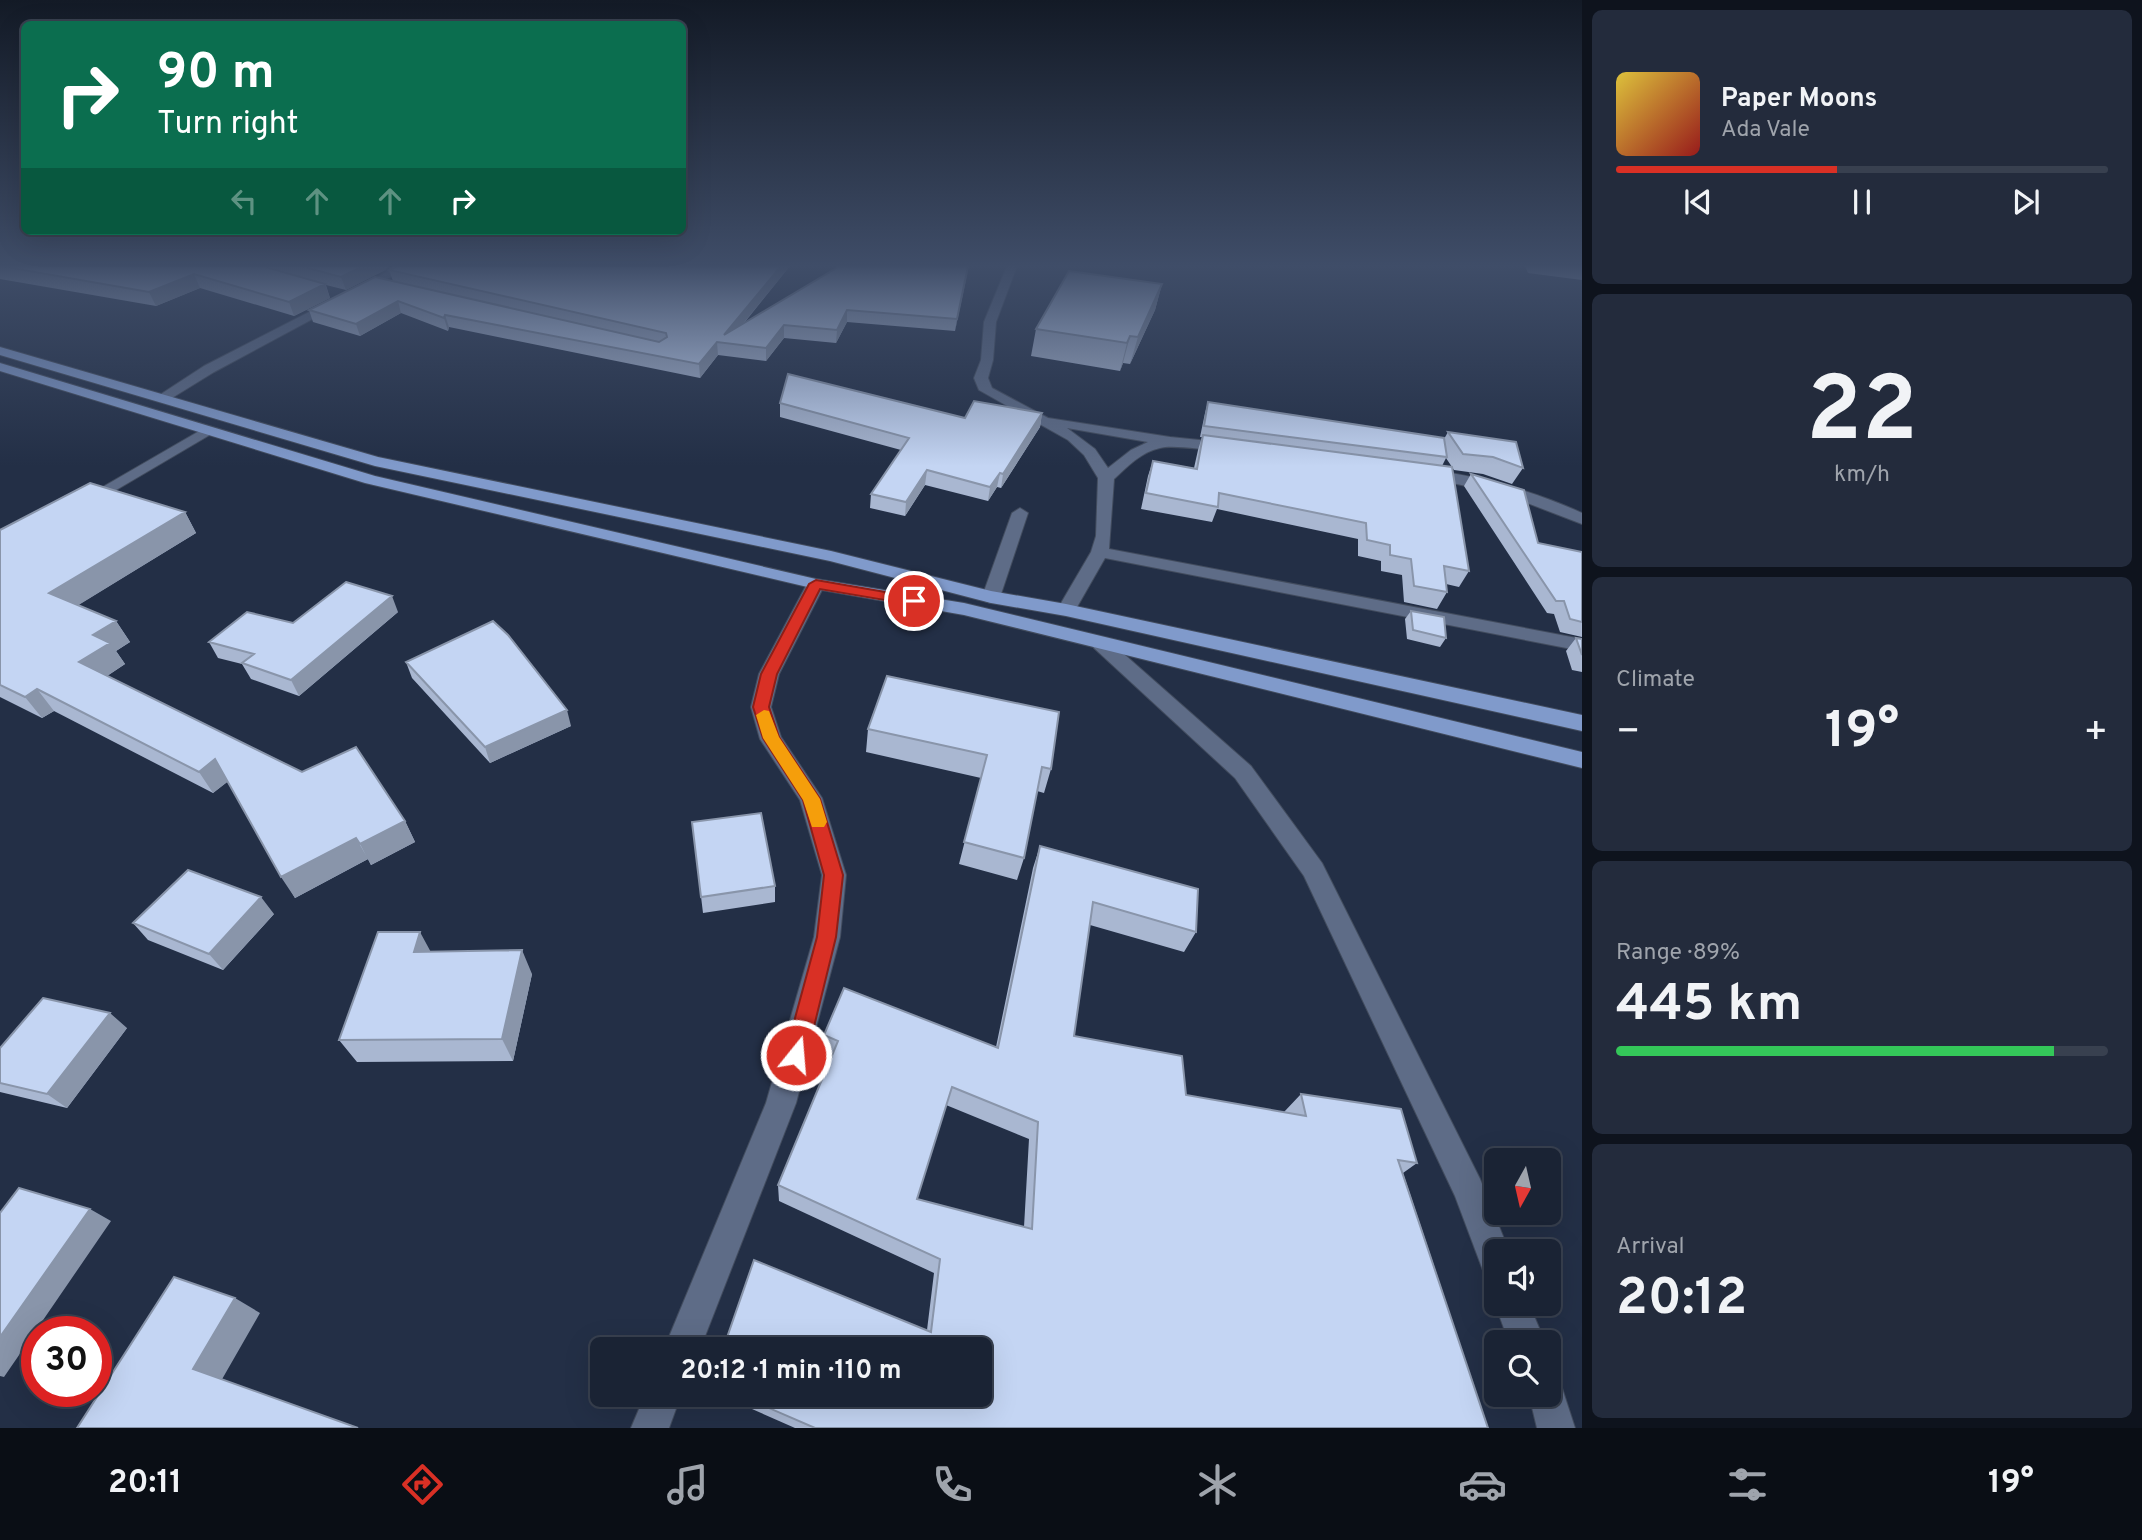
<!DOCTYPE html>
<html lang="en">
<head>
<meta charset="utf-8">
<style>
  :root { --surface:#1a2334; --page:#232b3c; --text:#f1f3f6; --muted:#9fa4ac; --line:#38404f; --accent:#d93025 }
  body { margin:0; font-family:Overpass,sans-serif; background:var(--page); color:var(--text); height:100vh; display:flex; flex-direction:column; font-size:26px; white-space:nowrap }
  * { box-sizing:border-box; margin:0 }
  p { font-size:23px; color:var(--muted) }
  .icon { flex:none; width:38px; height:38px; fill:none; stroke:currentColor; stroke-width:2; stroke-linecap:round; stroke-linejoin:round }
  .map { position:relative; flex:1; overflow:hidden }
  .side { display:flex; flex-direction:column; gap:10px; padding:10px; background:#0e131d; width:560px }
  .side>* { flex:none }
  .hud { position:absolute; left:21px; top:21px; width:665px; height:214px; border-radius:10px; box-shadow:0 7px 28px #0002,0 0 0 2px var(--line); background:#0b6e4f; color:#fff; overflow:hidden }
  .needle { width:46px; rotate:188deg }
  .controls { position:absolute; left:1484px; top:1148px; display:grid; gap:14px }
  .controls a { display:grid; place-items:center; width:77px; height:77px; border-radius:10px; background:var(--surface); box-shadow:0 7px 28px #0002,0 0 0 2px var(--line); font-size:35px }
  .speed { position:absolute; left:21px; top:1316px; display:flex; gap:14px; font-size:35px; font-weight:700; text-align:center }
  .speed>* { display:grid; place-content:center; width:91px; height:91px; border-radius:50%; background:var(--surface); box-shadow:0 7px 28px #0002,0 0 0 2px var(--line); line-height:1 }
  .speed .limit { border:10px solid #d22; background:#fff; color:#111 }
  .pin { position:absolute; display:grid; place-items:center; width:60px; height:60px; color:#fff; margin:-30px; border:4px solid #fff; border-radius:50%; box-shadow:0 2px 7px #0007 }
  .me { position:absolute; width:77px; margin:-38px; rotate:17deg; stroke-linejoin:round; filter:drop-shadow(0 0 5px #0008) }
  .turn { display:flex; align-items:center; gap:24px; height:147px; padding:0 21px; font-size:32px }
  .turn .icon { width:91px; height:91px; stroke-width:2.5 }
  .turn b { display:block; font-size:49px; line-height:60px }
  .lanes { display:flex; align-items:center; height:66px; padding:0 21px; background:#0003; justify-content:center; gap:35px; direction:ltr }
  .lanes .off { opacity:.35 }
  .big { font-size:52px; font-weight:700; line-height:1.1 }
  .side .widget { flex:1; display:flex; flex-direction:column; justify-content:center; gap:10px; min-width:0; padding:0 24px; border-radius:10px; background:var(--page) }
  .side .dial { align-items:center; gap:0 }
  .dial b { font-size:91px; line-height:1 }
  .song { display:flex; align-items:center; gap:21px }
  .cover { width:84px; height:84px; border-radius:10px; background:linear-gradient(135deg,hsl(50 70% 55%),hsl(0 70% 35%)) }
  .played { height:7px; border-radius:4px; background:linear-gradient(90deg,var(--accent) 45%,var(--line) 45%) }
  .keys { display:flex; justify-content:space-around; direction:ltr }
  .heat { display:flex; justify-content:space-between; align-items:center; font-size:38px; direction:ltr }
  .charge { height:10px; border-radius:5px; background:linear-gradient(90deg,#34c759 89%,var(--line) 0) }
  .trip { position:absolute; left:590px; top:1337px; width:402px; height:70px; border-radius:10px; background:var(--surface); box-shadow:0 7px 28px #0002,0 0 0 2px var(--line); font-weight:700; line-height:70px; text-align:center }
  .dock { display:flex; height:112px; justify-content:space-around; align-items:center; background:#0a0e15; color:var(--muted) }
  .dock .icon { width:49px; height:49px }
  .dock .active { color:var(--accent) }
  .dock b { font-size:32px; color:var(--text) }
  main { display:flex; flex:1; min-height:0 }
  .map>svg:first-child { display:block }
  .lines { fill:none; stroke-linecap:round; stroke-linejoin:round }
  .street-casing { stroke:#424c5e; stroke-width:2 }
  .primary-casing { stroke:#424c5e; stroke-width:2 }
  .street { fill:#5e6c87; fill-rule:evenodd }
  .primary { fill:#809acb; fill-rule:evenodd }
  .wall { fill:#a9b7d1; fill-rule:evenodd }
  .shaded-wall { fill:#8995aa }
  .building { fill:#c4d5f3; stroke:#8995aa; stroke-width:2; fill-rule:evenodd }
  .route { fill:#d93025; stroke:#8d1f18; stroke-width:2 }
  .slow { fill:#f59e0b }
</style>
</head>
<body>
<main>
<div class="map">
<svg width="1582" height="1428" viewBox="0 0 1582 1428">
  <rect width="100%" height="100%" fill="#232f46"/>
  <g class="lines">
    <defs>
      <path id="street" d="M399 266H411L214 372 167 401 155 398 204 366Z
        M1007 266H1017L996 322 993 360 988 378 992 388 1048 418 1170 437 1229 443 1236 447C1227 456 1178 443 1160 448 1141 452 1127 467 1114 479L1109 549 1582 639V651L1105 558 1073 614H1059L1057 610 1091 552 1096 536 1098 478 1084 455 1068 440 979 390 974 378 981 360 984 322ZM1067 428 1148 442 1131 450 1108 468 1095 449Z
        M208 426 215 430 213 433 89 506 83 508 75 503Z
        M1427 469C1481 477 1532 490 1582 513V524L1501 493 1422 477V471Z
        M1020 508 1028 513 1000 597 991 603 985 601 982 597 1012 513Z
        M816 579 825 584 779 674 771 707 781 737 822 798 846 875 840 937 796 1103 700 1349H664L766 1103 814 937 822 875 800 800 760 739 751 707 759 674 807 584Z
        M1101 638 1108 640 1251 766 1322 863 1480 1179 1509 1251H1496V1278L1484 1273 1455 1196 1304 876 1235 778 1094 648 1091 644 1094 640Z
        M1496 1300V1304H1529L1545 1342H1509L1495 1304Z
        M1549 1377 1560 1382 1575 1428H1537L1529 1395H1549Z
        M645 1395H681L669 1428H631Z"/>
      <path id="primary" d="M0 347 378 457 831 551 991 591 1066 604 1582 715V731L1066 616 991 603 830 561 375 466 0 355Z
        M0 363 375 476 816 579 964 603 1582 752V768L964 615 816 589 365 483 0 371Z"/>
    </defs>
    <!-- street casing -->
    <use href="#street" class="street-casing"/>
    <!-- primary casing -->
    <use href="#primary" class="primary-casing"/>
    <!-- street -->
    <use href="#street" class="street"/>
    <!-- primary -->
    <use href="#primary" class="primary"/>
  </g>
  <!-- wall -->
  <path class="wall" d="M0 266H388L385 270 346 290 326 285 330 298 294 316 200 288 156 306 0 279Z
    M397 266H790L745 322 968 266 955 331 847 322 836 343 784 338 766 361 718 355 700 378 449 327 448 331 401 313 360 336 313 322 309 310 393 281 389 270Z
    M1525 266H1582V280L1528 273Z
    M1162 284 1155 310 1130 364 1123 363 1120 371 1031 356 1036 329Z
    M1208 402 1444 439 1448 432 1523 468 1512 484 1483 474 1454 470 1446 458 1442 466 1469 571 1459 587 1446 584 1447 592 1437 609 1404 602 1402 575 1381 571V561L1358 556V539L1217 509 1212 522 1141 509 1148 476 1153 461 1194 468 1198 450 1202 437H1200L1205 413Z
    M780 403 965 418 1042 413 1040 427 1001 488 997 487 988 501 925 485 905 516 870 508 871 494 901 450 780 417Z
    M1471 474 1538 543 1582 552V637L1560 632 1554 614 1547 613 1464 486Z
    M185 512 196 533 78 605 116 621 130 642 116 651 125 664 107 676 302 772 405 821 415 842 371 865 368 859 295 898 228 781 213 793 54 711 42 718 0 697V530Z
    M1411 611 1446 638 1440 647 1407 639 1405 619Z
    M398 612 299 696 251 679 242 664 218 658 209 642 293 623Z
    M1576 638 1582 639V672L1572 670 1566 651Z
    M406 662 571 726 490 763 412 678Z
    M868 729 1051 769 1044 793 1037 791 1024 858 1017 880 959 864 981 778 866 752Z
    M692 822 775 886V902L703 913Z
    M1040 846 1196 932 1184 952 1090 925 1074 1036 1186 1095 1284 1112 1301 1094 1417 1163 1403 1173 1488 1428H795L720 1395H980L927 1330 934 1273 779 1201 778 1185 831 1058 823 1054 824 1035 996 1047 1033 868ZM946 1105 1029 1139 1024 1227 917 1199Z
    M274 914 223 970 148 940 133 923Z
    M430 951 532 974 513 1061 357 1062 339 1040Z
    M127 1028 67 1108 0 1092V1048Z"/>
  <!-- shaded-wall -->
  <path class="shaded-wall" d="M363 266H388L385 270 346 290 341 277Z
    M781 266H790L727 343 724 335Z
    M968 266H969L955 331 957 319Z
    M194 274 200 288 156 306 149 292Z
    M325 284 330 298 294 316 289 302Z
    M1162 284 1155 310 1130 364 1138 337Z
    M398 301 401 313 360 336 356 324Z
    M847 310V322L836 343 837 330Z
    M445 315 449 327 448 331 444 318Z
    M784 325V338L766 361V348Z
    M1130 336 1123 363 1120 371 1127 343Z
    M717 342 718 355 700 378 699 364Z
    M1042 413 1040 427 1001 488 1003 474Z
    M927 470 925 485 905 516 906 502Z
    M1000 473 997 487 988 501 990 487Z
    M185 512 196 533 64 614 49 593Z
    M392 596 398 612 299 696 291 680Z
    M116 621 130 642 116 651 125 664 95 684 79 662 93 635Z
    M37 689 54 711 42 718 25 697Z
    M567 710 571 726 490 763 485 747Z
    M215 759 230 780 213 793 199 772Z
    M405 821 415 842 371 865 360 844Z
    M356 838 368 859 295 898 281 877Z
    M261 897 274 914 223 970 209 954Z
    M420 932 433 956 414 952Z
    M522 950 532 974 513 1061 502 1039Z
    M110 1013 127 1028 67 1108 47 1094Z
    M90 1209 111 1221 4 1377 0 1376V1337Z
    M235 1298 260 1313 221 1381 193 1369Z"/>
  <!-- building -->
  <path class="building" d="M0 266H262L325 284 289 302 194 274 149 292Z
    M300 266H363L341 277Z
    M397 266H781L724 335 840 266H968L957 319 847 310 837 330 784 325 766 348 717 342 699 364 445 315 444 318 398 301 356 324 309 310 375 277 659 342 667 337 666 333 389 270Z
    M1069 271 1162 284 1138 337 1130 336 1127 343 1036 329Z
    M788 374 965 418 974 401 1042 413 1003 474 1000 473 990 487 927 470 906 502 871 494 909 438 780 403Z
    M1208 402 1444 438 1447 457 1204 426Z
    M1448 432 1516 442 1523 468 1493 457 1463 454Z
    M1203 435 1452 467 1469 571 1444 566 1447 592 1414 586 1411 559 1390 555V545L1367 540 1366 523 1219 493 1218 507 1146 493 1153 461 1197 469Z
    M1471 474 1524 490 1538 543 1582 552V622L1570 619 1564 601H1556Z
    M90 483 185 512 49 593 116 621 93 635 110 643 79 662 302 772 356 747 405 821 360 844 356 838 281 877 215 759 199 772 37 689 25 697 0 685V530Z
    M346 582 392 596 291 680 242 663 254 654 209 642 247 612 293 623Z
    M1411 611 1444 617 1446 638 1413 630Z
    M493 621 508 635 567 710 485 747 406 662Z
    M1576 638 1582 639V655Z
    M887 676 1059 712 1051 769 1042 767 1024 858 964 842 987 755 868 729Z
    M761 813 775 886 701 897 692 822Z
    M1040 846 1198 889 1196 932 1093 902 1074 1036 1182 1056 1186 1095 1306 1116 1301 1094 1401 1109 1417 1163 1398 1160 1488 1428H815L739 1395H980V1349H723L754 1260 931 1332 940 1259 778 1185 838 1041 824 1035 844 988 998 1048ZM952 1087 1038 1122 1032 1229 917 1199Z
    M188 870 261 897 209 954 133 923Z
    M378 932H420L414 952 522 950 502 1039 339 1040Z
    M43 998 110 1013 47 1094 0 1083V1048Z
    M19 1188 90 1209 0 1337V1213Z
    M174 1277 235 1298 193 1369 358 1428H77Z"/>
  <!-- sky -->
  <linearGradient id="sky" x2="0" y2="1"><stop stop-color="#131a26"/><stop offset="0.57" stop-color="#3f4d68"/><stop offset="1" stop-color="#3f4d68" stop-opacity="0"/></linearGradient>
  <rect width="1582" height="466" fill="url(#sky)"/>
  <!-- route -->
  <path class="route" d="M816 580 914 597 921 601 914 605 820 589 777 674 769 707 779 737 820 799 843 875 836 937 807 1055 804 1063 796 1066 788 1063 785 1055 817 937 824 875 803 800 763 738 753 707 761 674 809 584Z"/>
  <!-- slow -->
  <path class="slow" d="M764 710 769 711 779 737 820 799 827 822 824 827H812L803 800 763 738 756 715Z"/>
</svg>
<div class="controls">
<a><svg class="needle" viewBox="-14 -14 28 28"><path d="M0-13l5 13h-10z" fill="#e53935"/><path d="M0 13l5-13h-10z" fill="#9fa4ac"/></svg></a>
<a><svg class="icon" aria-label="sound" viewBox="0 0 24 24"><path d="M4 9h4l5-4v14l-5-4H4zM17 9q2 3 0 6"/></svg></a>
<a><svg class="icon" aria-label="search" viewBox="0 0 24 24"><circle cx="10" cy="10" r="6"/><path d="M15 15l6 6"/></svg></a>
</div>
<div class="speed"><div class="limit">30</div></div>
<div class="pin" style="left:914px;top:601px;background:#d93025"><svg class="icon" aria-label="arrive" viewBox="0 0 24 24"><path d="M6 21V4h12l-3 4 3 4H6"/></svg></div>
<svg class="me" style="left:796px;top:1055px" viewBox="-20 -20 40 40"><circle r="17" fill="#d93025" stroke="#fff" stroke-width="3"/><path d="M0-11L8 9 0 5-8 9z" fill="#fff"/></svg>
<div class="trip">20:12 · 1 min · 110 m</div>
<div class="hud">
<div class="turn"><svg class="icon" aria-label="right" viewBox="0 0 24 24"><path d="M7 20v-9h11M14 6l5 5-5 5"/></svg><div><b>90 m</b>Turn right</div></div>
<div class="lanes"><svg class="icon off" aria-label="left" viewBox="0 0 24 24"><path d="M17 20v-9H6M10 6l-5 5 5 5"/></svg><svg class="icon off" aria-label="ahead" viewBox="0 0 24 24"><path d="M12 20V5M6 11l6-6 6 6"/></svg><svg class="icon off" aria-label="ahead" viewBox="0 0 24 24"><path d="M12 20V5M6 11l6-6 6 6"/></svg><svg class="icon" aria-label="right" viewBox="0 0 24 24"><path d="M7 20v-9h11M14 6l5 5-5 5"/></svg></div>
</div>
</div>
<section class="side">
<div class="widget">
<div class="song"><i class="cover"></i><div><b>Paper Moons</b><p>Ada Vale</p></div></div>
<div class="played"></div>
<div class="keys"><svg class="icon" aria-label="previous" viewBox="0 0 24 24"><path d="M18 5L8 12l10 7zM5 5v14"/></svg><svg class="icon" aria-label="pause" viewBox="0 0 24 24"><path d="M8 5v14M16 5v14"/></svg><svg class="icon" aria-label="next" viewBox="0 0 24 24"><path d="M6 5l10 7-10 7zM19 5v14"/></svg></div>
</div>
<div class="widget dial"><b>22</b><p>km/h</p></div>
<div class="widget"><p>Climate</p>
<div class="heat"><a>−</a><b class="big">19°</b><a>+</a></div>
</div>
<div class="widget"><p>Range · 89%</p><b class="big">445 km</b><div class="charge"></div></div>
<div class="widget"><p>Arrival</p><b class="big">20:12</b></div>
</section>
</main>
<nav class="dock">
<b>20:11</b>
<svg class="icon active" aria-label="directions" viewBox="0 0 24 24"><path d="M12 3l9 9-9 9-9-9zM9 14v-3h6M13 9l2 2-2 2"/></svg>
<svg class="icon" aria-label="music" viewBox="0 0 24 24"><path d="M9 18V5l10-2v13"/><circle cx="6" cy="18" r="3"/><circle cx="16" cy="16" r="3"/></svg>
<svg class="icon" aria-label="phone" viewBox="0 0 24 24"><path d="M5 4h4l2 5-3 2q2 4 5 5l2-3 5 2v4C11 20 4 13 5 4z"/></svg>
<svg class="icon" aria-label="climate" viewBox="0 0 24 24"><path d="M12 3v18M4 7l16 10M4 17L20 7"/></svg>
<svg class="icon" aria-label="car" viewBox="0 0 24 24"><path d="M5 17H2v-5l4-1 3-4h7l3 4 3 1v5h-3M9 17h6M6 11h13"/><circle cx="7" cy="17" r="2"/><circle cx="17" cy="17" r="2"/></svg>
<svg class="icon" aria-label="filters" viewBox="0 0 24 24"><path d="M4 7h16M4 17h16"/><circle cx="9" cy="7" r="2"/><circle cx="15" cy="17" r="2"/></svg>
<b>19°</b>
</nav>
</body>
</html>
